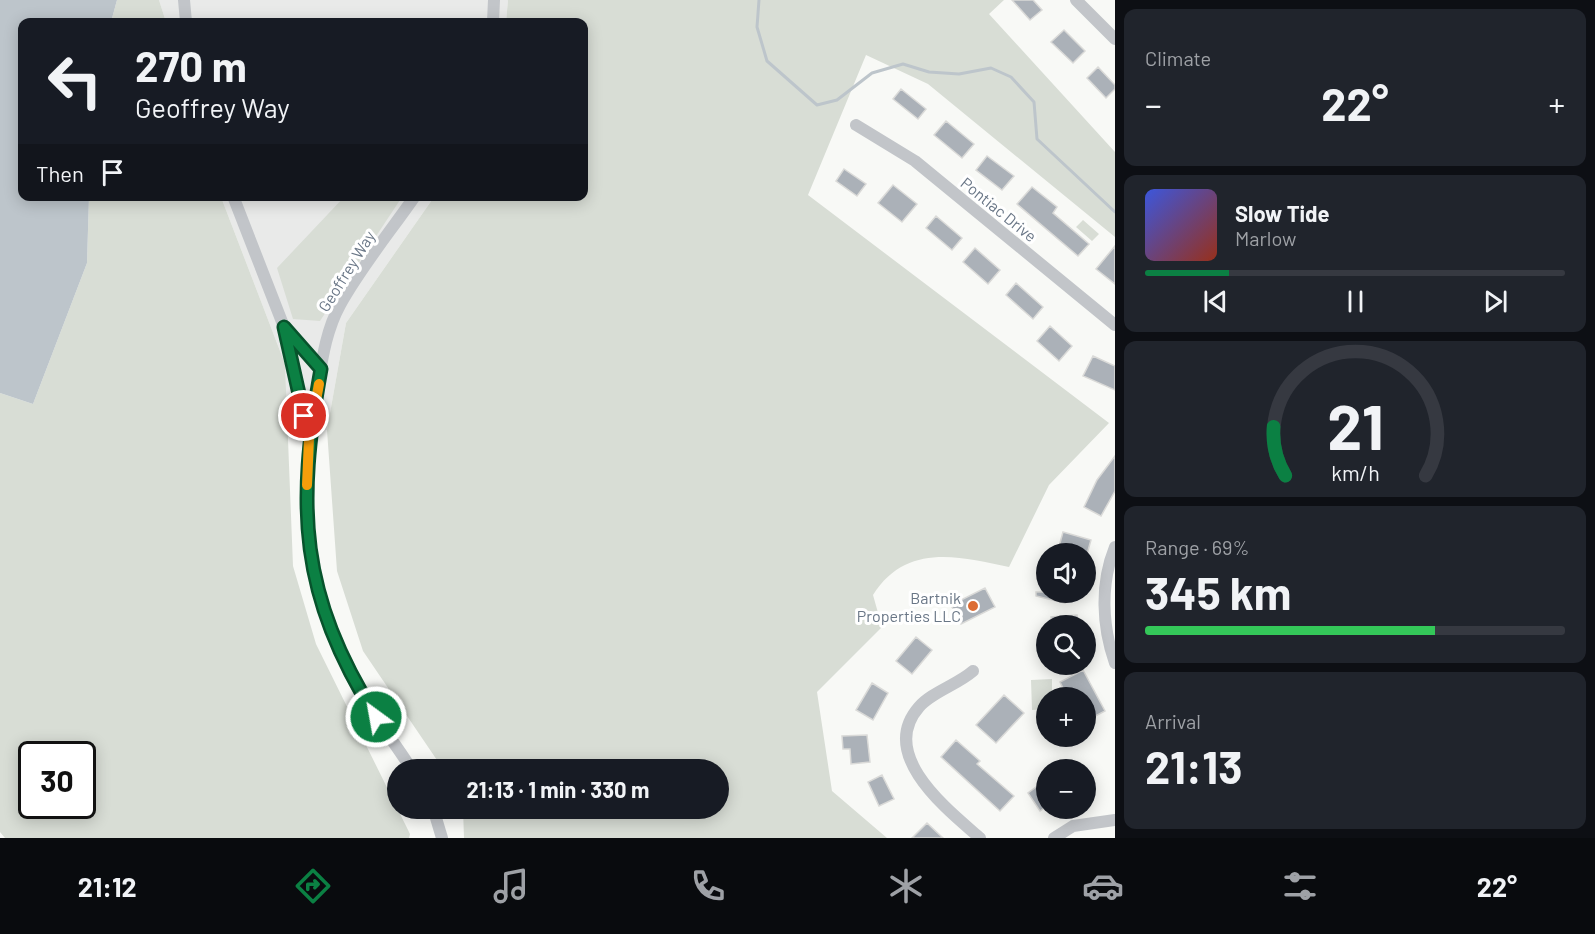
<!DOCTYPE html>
<html lang="en">
<head>
<meta charset="utf-8">
<style>
  :root { --surface:#171b24; --page:#20242c; --text:#f1f3f6; --muted:#9ea1a6; --line:#363941; --accent:#0b8043 }
  body { margin:0; font-family:Barlow,sans-serif; background:var(--page); color:var(--text); height:100vh; display:flex; flex-direction:column; font-size:22px; white-space:nowrap }
  * { box-sizing:border-box; margin:0 }
  p { font-size:20px; color:var(--muted) }
  .icon { flex:none; width:33px; height:33px; fill:none; stroke:currentColor; stroke-width:2; stroke-linecap:round; stroke-linejoin:round }
  .map { position:relative; flex:1; overflow:hidden }
  .panel { display:flex; flex-direction:column; gap:9px; padding:9px; background:#0d0f14; width:480px }
  .panel>* { flex:none }
  .banner { position:absolute; left:18px; top:18px; width:570px; height:183px; border-radius:12px; box-shadow:0 3px 15px #0003; background:#171b24; color:var(--text); overflow:hidden }
  .buttons { position:absolute; left:1036px; top:543px; display:grid; gap:12px }
  .buttons a { display:grid; place-items:center; width:60px; height:60px; border-radius:50%; background:var(--surface); box-shadow:0 3px 15px #0003; font-size:30px }
  .speed { position:absolute; left:18px; top:741px; display:flex; gap:12px; font-size:30px; font-weight:700; text-align:center }
  .speed>* { display:grid; place-content:center; width:78px; height:78px; border-radius:50%; background:var(--surface); box-shadow:0 3px 15px #0003; line-height:1 }
  .speed .limit { border:3px solid #111; border-radius:9px; background:#fff; color:#111 }
  .pin { position:absolute; display:grid; place-items:center; width:51px; height:51px; color:#fff; margin:-26px; border:3px solid #fff; border-radius:50%; box-shadow:0 2px 6px #0007 }
  .me { position:absolute; width:66px; margin:-33px; rotate:328deg; stroke-linejoin:round; filter:drop-shadow(0 0 4px #0008) }
  .turn { display:flex; align-items:center; gap:21px; height:126px; padding:0 18px; font-size:27px }
  .turn .icon { width:78px; height:78px; stroke-width:2.5 }
  .turn b { display:block; font-size:42px; line-height:51px }
  .then { display:flex; align-items:center; height:57px; padding:0 18px; background:#0003; gap:12px; font-size:22px }
  .big { font-size:45px; font-weight:700; line-height:1.1 }
  .panel .card { flex:1; display:flex; flex-direction:column; justify-content:center; gap:9px; min-width:0; padding:0 21px; border-radius:12px; background:var(--page) }
  .panel .dial { align-items:center; gap:0 }
  .dial svg { height:156px; overflow:visible; fill:none; stroke:var(--line); stroke-width:7; stroke-linecap:round; text-anchor:middle }
  .dial text { fill:var(--text); stroke:none }
  .song { display:flex; align-items:center; gap:18px }
  .cover { width:72px; height:72px; border-radius:9px; background:linear-gradient(135deg,hsl(230 70% 55%),hsl(10 70% 35%)) }
  .played { height:6px; border-radius:3px; background:linear-gradient(90deg,var(--accent) 20%,var(--line) 20%) }
  .keys { display:flex; justify-content:space-around; direction:ltr }
  .heat { display:flex; justify-content:space-between; align-items:center; font-size:33px; direction:ltr }
  .charge { height:9px; border-radius:4px; background:linear-gradient(90deg,#34c759 69%,var(--line) 0) }
  .trip { position:absolute; left:387px; top:759px; width:342px; height:60px; border-radius:30px; background:var(--surface); box-shadow:0 3px 15px #0003; font-weight:700; line-height:60px; text-align:center }
  .dock { display:flex; height:96px; justify-content:space-around; align-items:center; background:#090b0e; color:var(--muted) }
  .dock .icon { width:42px; height:42px }
  .dock .active { color:var(--accent) }
  .dock b { font-size:27px; color:var(--text) }
  main { display:flex; flex:1; min-height:0 }
  .map>svg:first-child { display:block }
  .built { fill:#e9eae9 }
  .green { fill:#d8ddd5; fill-rule:evenodd }
  .water { fill:#bdc5cb }
  .lines { fill:none; stroke-linecap:round; stroke-linejoin:round }
  .stream { stroke:#bdc5cb; stroke-width:3 }
  .building { fill:#abb1b8; stroke:#dadad8; stroke-width:1.5 }
  .minor { stroke:#c2c5c9; stroke-width:12 }
  .route-casing { stroke:#07532c; stroke-width:15 }
  .route { stroke:#0b8043; stroke-width:10 }
  .slow { stroke:#f59e0b; stroke-width:10 }
  .poi-dot { fill:#dc6c33; stroke:#fff; stroke-width:2 }
  .labels { text-anchor:middle; dominant-baseline:central; stroke-width:6; stroke-linejoin:round; paint-order:stroke }
  .street-label { font-size:16px; fill:#697686; stroke:#fff }
  .poi-label { font-size:16px; fill:#697686; stroke:#fff; text-anchor:end }
</style>
</head>
<body>
<main>
<div class="map">
<svg width="1115" height="838" viewBox="0 0 1115 838">
  <rect width="100%" height="100%" fill="#f8f9f6"/>
  <!-- built -->
  <path class="built" d="M159 0H508L506 22H166Z
    M221 197H434L346 323 327 430 287 433 285 364Z"/>
  <!-- green -->
  <path class="green" d="M117 0H159L166 22H111Z
    M508 0H1004L989 14 1115 152V237L928 84 866 55 808 195 1109 423 1049 485 1009 567C958 556 906 543 873 595L882 627 817 692 832 791 887 838H464L463 809 718 808V770L443 769 363 651 337 571 327 430 346 323 434 197 584 196V22H506Z
    M345 196 402 197 320 321 293 319 277 268Z
    M89 197H221L285 364 293 566 316 644 410 834 409 838H5L0 832V393L33 404 87 263ZM32 754H82V806H32Z
    M1083 220 1099 234 1092 241 1076 227Z
    M1052 679V697L1047 698V709L1032 710 1031 680Z"/>
  <!-- water -->
  <path class="water" d="M0 0H117L111 22H22V196L89 197 87 263 33 404 0 393Z"/>
  <g class="lines">
    <!-- stream -->
    <path class="stream" d="M759 0 757 27 767 61 817 105 837 100 872 73 903 64 929 72 959 74 991 68 1011 77 1034 102 1037 139 1115 212"/>
  </g>
  <!-- building -->
  <path class="building" d="M1012 0H1033L1042 10 1030 20Z
    M1064 30 1085 51 1073 63 1051 42Z
    M1098 67 1115 85V89L1106 98 1087 78Z
    M901 89 926 109 918 119 893 99Z
    M946 121 974 144 962 158 934 135Z
    M987 156 1014 176 1002 190 976 170Z
    M844 169 866 184 857 196 836 181Z
    M893 185 917 204 902 222 878 203Z
    M1032 187 1057 207 1053 213 1089 244 1078 256 1017 204Z
    M936 216 962 238 952 250 926 228Z
    M1115 246V284L1096 269Z
    M975 248 1000 270 988 284 963 262Z
    M1016 283 1043 307 1033 319 1006 295Z
    M1050 326 1072 346 1059 361 1037 341Z
    M1093 356 1115 366V390L1083 376Z
    M1115 456V491L1101 516 1084 507 1097 480Z
    M1063 532 1091 540 1087 554H1057Z
    M985 588 995 607 961 624 951 605Z
    M1036 592H1068L1065 603 1036 596Z
    M1077 615 1078 626H1052L1051 617Z
    M916 637 932 650 912 674 896 661Z
    M1083 670 1105 711 1086 721V698H1068L1060 682Z
    M872 683 888 693 873 720 856 710Z
    M1004 695 1024 713 996 743 976 725Z
    M867 735 870 762 851 764 850 749H843L842 736Z
    M956 740 980 761 977 764 1014 796 1000 811 941 757Z
    M882 775 894 799 879 806 868 782Z
    M1047 779V806L1040 811 1028 793Z
    M927 823 943 838H912Z"/>
  <g class="lines">
    <!-- minor -->
    <path class="minor" d="M184 0 186 22
      M1076 0 1115 39
      M493 22 494 0
      M856 125 915 161 1115 325
      M233 196 284 327 307 431
      M288 332 321 369
      M1115 547C1100 584 1102 626 1115 663
      M973 671C957 685 932 692 919 707 877 755 948 810 980 838
      M412 770C394 741 373 716 357 687 306 596 297 502 315 401 321 369 324 334 340 305 361 267 390 232 415 196
      M433 808 442 838
      M1054 838 1073 826 1115 820"/>
  </g>
  <g class="lines">
    <defs>
      <path id="route" d="M304 416 284 327 321 369C296 508 299 594 376 717"/>
    </defs>
    <!-- route casing -->
    <use href="#route" class="route-casing"/>
    <!-- route -->
    <use href="#route" class="route"/>
    <!-- slow -->
    <path class="slow" d="M307 485 309 438 319 384"/>
  </g>
  <!-- markers -->
  <circle class="poi-dot" cx="973" cy="606" r="6"/>
  <g class="labels">
    <!-- street labels -->
    <g class="street-label">
      <text transform="translate(999 209) rotate(39)">Pontiac Drive</text>
      <text transform="translate(346 271) rotate(-58)">Geoffrey Way</text>
    </g>
    <!-- poi labels -->
    <g class="poi-label">
      <text x="961" y="597">Bartnik<tspan x="961" dy="18">Properties LLC</tspan></text>
    </g>
  </g>
</svg>
<div class="buttons">
<a><svg class="icon" aria-label="sound" viewBox="0 0 24 24"><path d="M4 9h4l5-4v14l-5-4H4zM17 9q2 3 0 6"/></svg></a>
<a><svg class="icon" aria-label="search" viewBox="0 0 24 24"><circle cx="10" cy="10" r="6"/><path d="M15 15l6 6"/></svg></a>
<a>+</a>
<a>−</a>
</div>
<div class="speed"><div class="limit">30</div></div>
<div class="pin" style="left:304px;top:416px;background:#d93025"><svg class="icon" aria-label="arrive" viewBox="0 0 24 24"><path d="M6 21V4h12l-3 4 3 4H6"/></svg></div>
<svg class="me" style="left:376px;top:717px" viewBox="-20 -20 40 40"><circle r="17" fill="#0b8043" stroke="#fff" stroke-width="3"/><path d="M0-11L8 9 0 5-8 9z" fill="#fff"/></svg>
<div class="trip">21:13 · 1 min · 330 m</div>
<div class="banner">
<div class="turn"><svg class="icon" aria-label="left" viewBox="0 0 24 24"><path d="M17 20v-9H6M10 6l-5 5 5 5"/></svg><div><b>270 m</b>Geoffrey Way</div></div>
<div class="then">Then<svg class="icon" aria-label="arrive" viewBox="0 0 24 24"><path d="M6 21V4h12l-3 4 3 4H6"/></svg></div>
</div>
</div>
<section class="panel">
<div class="card"><p>Climate</p>
<div class="heat"><a>−</a><b class="big">22°</b><a>+</a></div>
</div>
<div class="card">
<div class="song"><i class="cover"></i><div><b>Slow Tide</b><p>Marlow</p></div></div>
<div class="played"></div>
<div class="keys"><svg class="icon" aria-label="previous" viewBox="0 0 24 24"><path d="M18 5L8 12l10 7zM5 5v14"/></svg><svg class="icon" aria-label="pause" viewBox="0 0 24 24"><path d="M8 5v14M16 5v14"/></svg><svg class="icon" aria-label="next" viewBox="0 0 24 24"><path d="M6 5l10 7-10 7zM19 5v14"/></svg></div>
</div>
<div class="card dial"><svg viewBox="0 0 100 80">
<path d="M14 69A42 42 0 1 1 86 69"/>
<path d="M14 69A42 42 0 0 1 8 44" stroke="#0b8043"/>
<text x="50" y="56" font-size="32" font-weight="700">21</text>
<text x="50" y="72" font-size="11">km/h</text>
</svg></div>
<div class="card"><p>Range · 69%</p><b class="big">345 km</b><div class="charge"></div></div>
<div class="card"><p>Arrival</p><b class="big">21:13</b></div>
</section>
</main>
<nav class="dock">
<b>21:12</b>
<svg class="icon active" aria-label="directions" viewBox="0 0 24 24"><path d="M12 3l9 9-9 9-9-9zM9 14v-3h6M13 9l2 2-2 2"/></svg>
<svg class="icon" aria-label="music" viewBox="0 0 24 24"><path d="M9 18V5l10-2v13"/><circle cx="6" cy="18" r="3"/><circle cx="16" cy="16" r="3"/></svg>
<svg class="icon" aria-label="phone" viewBox="0 0 24 24"><path d="M5 4h4l2 5-3 2q2 4 5 5l2-3 5 2v4C11 20 4 13 5 4z"/></svg>
<svg class="icon" aria-label="climate" viewBox="0 0 24 24"><path d="M12 3v18M4 7l16 10M4 17L20 7"/></svg>
<svg class="icon" aria-label="car" viewBox="0 0 24 24"><path d="M5 17H2v-5l4-1 3-4h7l3 4 3 1v5h-3M9 17h6M6 11h13"/><circle cx="7" cy="17" r="2"/><circle cx="17" cy="17" r="2"/></svg>
<svg class="icon" aria-label="filters" viewBox="0 0 24 24"><path d="M4 7h16M4 17h16"/><circle cx="9" cy="7" r="2"/><circle cx="15" cy="17" r="2"/></svg>
<b>22°</b>
</nav>
</body>
</html>
